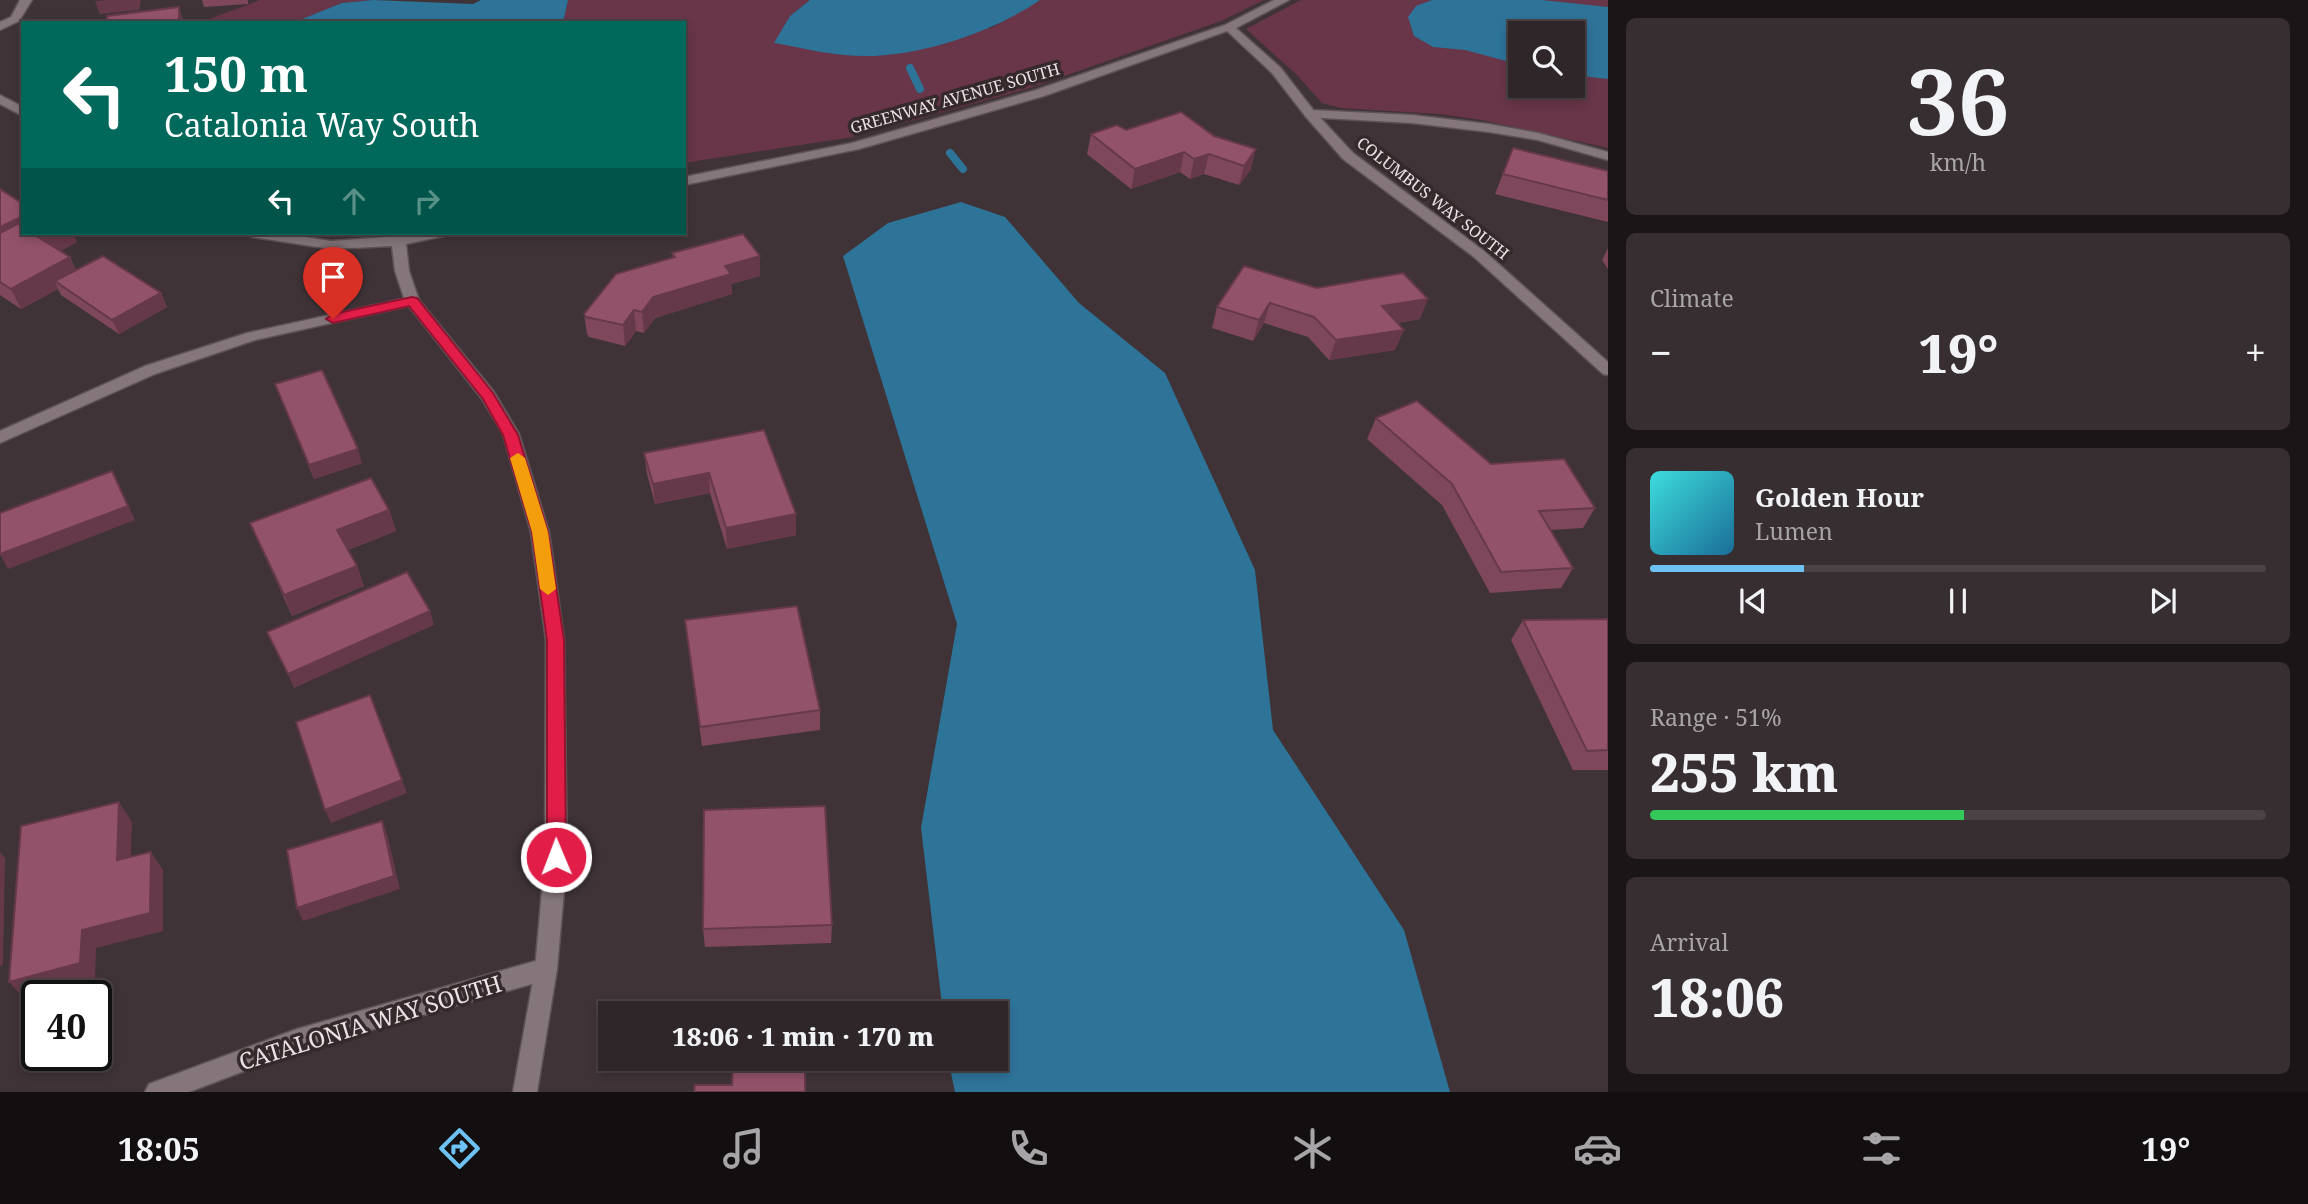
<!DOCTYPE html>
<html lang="en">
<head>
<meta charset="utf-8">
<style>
  :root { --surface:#2f2629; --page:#372e31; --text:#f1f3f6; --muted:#a7a5a8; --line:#4a4346; --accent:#6dc2f3 }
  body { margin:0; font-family:"Noto Serif",serif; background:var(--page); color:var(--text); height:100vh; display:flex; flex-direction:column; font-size:26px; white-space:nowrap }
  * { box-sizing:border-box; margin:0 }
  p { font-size:23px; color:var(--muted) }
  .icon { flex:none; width:38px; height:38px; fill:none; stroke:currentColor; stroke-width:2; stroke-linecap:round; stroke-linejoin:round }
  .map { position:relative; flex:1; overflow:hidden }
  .panel { display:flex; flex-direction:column; gap:18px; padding:18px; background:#1a1517; width:700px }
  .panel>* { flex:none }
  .hud { position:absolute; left:21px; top:21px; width:665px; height:214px; border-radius:0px; box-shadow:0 4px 10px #0003,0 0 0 2px var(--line); background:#00695c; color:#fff; overflow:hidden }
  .controls { position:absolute; left:1508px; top:21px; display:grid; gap:14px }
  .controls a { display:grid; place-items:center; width:77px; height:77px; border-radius:0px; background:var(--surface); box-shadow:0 4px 10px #0003,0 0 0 2px var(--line); font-size:35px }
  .speed { position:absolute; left:21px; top:980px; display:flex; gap:14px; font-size:35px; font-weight:700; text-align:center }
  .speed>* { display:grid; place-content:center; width:91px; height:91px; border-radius:50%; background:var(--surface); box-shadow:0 4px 10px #0003,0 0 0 2px var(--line); line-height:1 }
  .speed .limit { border:4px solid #111; border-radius:10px; background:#fff; color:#111 }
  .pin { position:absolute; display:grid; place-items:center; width:60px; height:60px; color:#fff; margin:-72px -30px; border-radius:50% 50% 50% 0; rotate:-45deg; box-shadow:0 0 7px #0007 }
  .pin .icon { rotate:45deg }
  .me { position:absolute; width:77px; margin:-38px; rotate:359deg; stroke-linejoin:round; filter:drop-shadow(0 0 5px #0008) }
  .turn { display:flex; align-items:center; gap:24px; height:147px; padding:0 28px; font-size:32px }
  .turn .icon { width:91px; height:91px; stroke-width:2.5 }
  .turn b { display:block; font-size:49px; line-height:60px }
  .lanes { display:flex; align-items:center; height:66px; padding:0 28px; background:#0003; justify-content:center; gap:35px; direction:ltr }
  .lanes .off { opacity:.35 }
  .big { font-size:52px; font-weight:800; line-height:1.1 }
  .panel .card { flex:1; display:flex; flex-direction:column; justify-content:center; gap:10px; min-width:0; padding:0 24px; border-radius:10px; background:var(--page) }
  .panel .dial { align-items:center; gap:0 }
  .dial b { font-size:91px; line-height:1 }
  .song { display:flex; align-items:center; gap:21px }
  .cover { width:84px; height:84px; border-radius:10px; background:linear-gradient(135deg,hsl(180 70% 55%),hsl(200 70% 35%)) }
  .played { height:7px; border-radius:4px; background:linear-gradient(90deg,var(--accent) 25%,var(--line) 25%) }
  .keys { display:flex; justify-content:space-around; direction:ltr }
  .heat { display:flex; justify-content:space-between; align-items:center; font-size:38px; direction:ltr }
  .charge { height:10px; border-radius:5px; background:linear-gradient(90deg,#34c759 51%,var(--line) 0) }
  .trip { position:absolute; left:598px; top:1001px; width:410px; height:70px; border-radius:0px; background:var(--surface); box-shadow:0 4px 10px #0003,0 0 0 2px var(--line); font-weight:800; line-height:70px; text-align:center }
  .dock { display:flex; height:112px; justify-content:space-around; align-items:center; background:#130f10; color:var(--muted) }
  .dock .icon { width:49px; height:49px }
  .dock .current { color:var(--accent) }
  .dock b { font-size:32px; color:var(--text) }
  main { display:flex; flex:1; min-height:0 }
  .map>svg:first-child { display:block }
  .green { fill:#683549; fill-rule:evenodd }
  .water { fill:#2e7398 }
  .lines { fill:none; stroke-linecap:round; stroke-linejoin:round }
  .stream { stroke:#2e7398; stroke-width:8 }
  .minor-casing { stroke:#5d5256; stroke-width:3 }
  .tertiary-casing { stroke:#5d5256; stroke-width:3 }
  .minor { fill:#84767a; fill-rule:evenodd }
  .tertiary { fill:#84767a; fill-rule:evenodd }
  .wall { fill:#7e475b }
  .shaded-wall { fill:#66394a }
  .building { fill:#92526a; stroke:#66394a; stroke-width:2 }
  .route { fill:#e11d48; stroke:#92132f; stroke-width:2 }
  .slow { fill:#f59e0b }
  .labels { text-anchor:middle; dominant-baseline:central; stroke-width:7; stroke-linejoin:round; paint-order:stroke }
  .far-street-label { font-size:16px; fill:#eae2e5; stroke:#35292c }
  .near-street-label { font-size:23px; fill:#eae2e5; stroke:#35292c }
</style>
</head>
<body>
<main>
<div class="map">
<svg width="1608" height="1092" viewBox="0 0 1608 1092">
  <rect width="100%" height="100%" fill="#3f3337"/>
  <!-- green -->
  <path class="green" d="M260 0H373L342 3 292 23H199Z
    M568 0H810L790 16 991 28 1040 0H1264L1221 21 1033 87 852 137 684 163V23H563Z
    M1301 0H1608V148L1482 120 1439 114 1341 108 1322 103 1297 75 1246 29ZM1521 33H1573V86H1521Z"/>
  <!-- water -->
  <path class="water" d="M373 0 473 4 481 0H568L563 23H292L342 3Z
    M810 0H1040C989 35 906 62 844 55 821 53 798 47 774 43L790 16Z
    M1432 0H1542L1608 7V79L1573 75V33H1521V65L1465 50 1433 47 1414 36 1408 17 1416 6Z
    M961 202 1005 217 1079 303 1165 373 1255 570 1273 730 1404 930 1450 1092H955L948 1059H996V1013H943L921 828 957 624 843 256 888 223Z"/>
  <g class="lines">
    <!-- stream -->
    <path class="stream" d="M910 68 920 89
      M950 153 963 169"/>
    <defs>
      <path id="minor" d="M20 0H32L19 21 0 30V22L11 17Z
        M1310 110 1412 115 1489 124 1538 133 1608 152V160L1538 140 1489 132 1412 123 1306 117 1304 114Z
        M412 297 419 301 417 304 255 340 155 374 0 443V431L145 366 247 333Z
        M546 958 554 962 557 969 554 976 546 980 297 1051 189 1092H145L149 1084 297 1029Z"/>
      <path id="tertiary" d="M1274 0H1289L1236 28 1280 67 1314 111 1353 153 1484 251 1608 362V375L1603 374 1474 257 1343 159 1306 117 1272 73 1227 31 1044 96 859 149 684 185V177L852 143 1036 90 1225 25Z
        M0 95 23 107V116L0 104Z
        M245 233H278L331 241 446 233 444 236 406 244 409 271 419 300 494 392 519 434 549 532 564 640 567 857 557 969 537 1092H513L535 969 545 857 546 640 531 532 503 434 482 399 405 301 395 271 392 246 331 249 252 237Z"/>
    </defs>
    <!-- minor casing -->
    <use href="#minor" class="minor-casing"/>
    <!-- tertiary casing -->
    <use href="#tertiary" class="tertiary-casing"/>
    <!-- minor -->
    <use href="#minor" class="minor"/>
    <!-- tertiary -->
    <use href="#tertiary" class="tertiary"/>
  </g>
  <!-- wall -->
  <path class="wall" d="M202 0H248V4L204 7Z
    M1181 112 1251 169 1239 185 1204 174 1190 179 1180 172 1131 189 1087 154 1091 134 1126 130Z
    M1513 148 1608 171V222L1495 194Z
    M0 189 23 233 77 242 60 251 70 257 76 270 161 293 167 307 119 334 61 295 58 289 21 309 0 295Z
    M1608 248V269L1602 260Z
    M672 253 760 276 731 284 732 294 655 318 644 333 636 331 625 346 589 337 587 334 584 314 673 258Z
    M1244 266 1420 319 1397 323 1395 350 1329 360 1308 337 1264 323 1253 341 1212 328 1217 307Z
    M275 384 362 463 314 479Z
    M1376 418 1491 464 1595 508 1583 528 1550 530 1573 568 1561 588 1490 593 1442 505 1367 439Z
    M764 430 796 514V535L727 549 710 493 655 504 647 474 644 453Z
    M389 510 396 531 348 550 357 566 364 586 292 616 250 523Z
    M1608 619V770H1573L1511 640 1523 620Z
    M685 620 820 710V730L702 746Z
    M832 925 831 943 705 947 703 929Z"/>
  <!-- shaded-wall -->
  <path class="shaded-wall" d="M108 0H141L139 10 100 14 95 1Z
    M179 7 183 20V23H179Z
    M1256 149 1251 169 1239 185 1244 166Z
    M1184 152 1180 172 1131 189 1135 169Z
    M1209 154 1204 174 1190 179 1194 159Z
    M23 216V233L0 237V227Z
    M47 233H73L77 242 48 258 38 237Z
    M760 256V276L731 284 732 294 655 318 644 333 642 312 653 297 725 266Z
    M70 257 79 277 55 281 58 289 21 309 11 289Z
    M161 293 167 307 119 334 112 320Z
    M1428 299 1420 319 1374 327 1382 306Z
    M1270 303 1264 323 1253 341 1259 320Z
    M634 310 636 331 625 346 623 325Z
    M1404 330 1395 350 1329 360 1336 340Z
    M358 449 362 463 314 479 309 465Z
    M112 471 135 520 8 569 0 554Z
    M709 473 710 493 655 504 653 484Z
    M389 510 396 531 344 551 337 530Z
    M796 514V535L727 549 726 528Z
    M357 566 364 586 292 616 284 595Z
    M430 611 434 625 294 688 288 674Z
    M402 780 407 793 331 823 325 810Z
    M119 802 132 822 130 879 117 860Z
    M382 821 387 834 400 889 303 921 297 908Z
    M0 852 5 858 3 965 0 966Z
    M151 852 163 870V931L96 948 95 981 25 1000 9 982Z"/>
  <!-- building -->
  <path class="building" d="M179 7V23H107V16Z
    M1181 112 1214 136 1256 149 1244 166 1209 154 1194 159 1184 152 1135 169 1091 134 1117 125 1126 130Z
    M1513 148 1608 171V200L1503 174Z
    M0 189 23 204V216L0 227Z
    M23 221V233H47L38 237 70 257 11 289 0 282V233Z
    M743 234 760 256 725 266 731 274 653 297 642 312 634 310 623 325 586 317 584 314 616 274 675 257 672 253Z
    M103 256 161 293 112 320 55 281Z
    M1244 266 1317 288 1403 273 1428 299 1382 306 1404 330 1336 340 1314 317 1270 303 1259 320 1217 307Z
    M322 370 358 449 309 465 275 384Z
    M1417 401 1491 464 1564 459 1595 508 1539 511 1573 568 1501 572 1452 484 1376 418Z
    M764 430 796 514 726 528 709 473 653 484 644 453Z
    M112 471 128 506 0 554V513Z
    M371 478 389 510 337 530 357 566 284 595 250 523Z
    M407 572 430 611 288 674 267 632Z
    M797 606 820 710 700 727 685 620Z
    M1608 619V750L1587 751 1523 620Z
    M370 695 402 780 325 810 296 722Z
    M119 802 117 860 151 852 150 913 82 930 80 963 9 982 21 826Z
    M825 806 832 925 703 929 704 810Z
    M382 821 394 876 297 908 287 850Z
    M733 1059H805V1092H694L695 1085H732Z"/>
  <!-- route -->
  <path class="route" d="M412 297 417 298 493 393 518 435 548 532 564 640 566 857 563 863 556 865 550 863 547 857V640L532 532 503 435 483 399 409 306 333 323 326 319 333 314Z"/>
  <!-- slow -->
  <path class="slow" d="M518 453 525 458 548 532 556 589 548 595 540 589 532 532 510 458Z"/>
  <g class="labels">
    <!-- far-street labels -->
    <g class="far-street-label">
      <text transform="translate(955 98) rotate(-16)">GREENWAY AVENUE SOUTH</text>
      <text transform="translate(1433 198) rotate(38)">COLUMBUS WAY SOUTH</text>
    </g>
    <!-- near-street labels -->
    <g class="near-street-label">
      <text transform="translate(370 1022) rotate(-17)">CATALONIA WAY SOUTH</text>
    </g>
  </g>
</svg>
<div class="controls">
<a><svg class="icon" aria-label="search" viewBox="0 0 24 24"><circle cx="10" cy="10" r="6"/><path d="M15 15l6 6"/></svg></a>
</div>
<div class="speed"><div class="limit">40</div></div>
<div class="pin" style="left:333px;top:319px;background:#d93025"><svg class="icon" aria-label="arrive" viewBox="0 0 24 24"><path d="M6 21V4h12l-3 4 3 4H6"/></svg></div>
<svg class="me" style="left:556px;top:857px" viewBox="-20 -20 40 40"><circle r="17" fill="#e11d48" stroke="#fff" stroke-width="3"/><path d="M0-11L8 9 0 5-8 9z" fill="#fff"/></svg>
<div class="trip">18:06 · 1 min · 170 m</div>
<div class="hud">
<div class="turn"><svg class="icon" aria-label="left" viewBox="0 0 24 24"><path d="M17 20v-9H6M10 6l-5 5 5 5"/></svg><div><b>150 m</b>Catalonia Way South</div></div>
<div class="lanes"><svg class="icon" aria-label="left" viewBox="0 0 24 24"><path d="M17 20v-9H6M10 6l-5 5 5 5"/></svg><svg class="icon off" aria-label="ahead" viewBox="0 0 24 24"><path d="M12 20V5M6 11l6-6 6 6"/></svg><svg class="icon off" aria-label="right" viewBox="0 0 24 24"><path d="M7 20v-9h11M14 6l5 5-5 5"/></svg></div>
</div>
</div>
<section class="panel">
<div class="card dial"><b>36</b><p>km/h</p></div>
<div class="card"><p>Climate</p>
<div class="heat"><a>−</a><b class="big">19°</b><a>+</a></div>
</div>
<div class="card">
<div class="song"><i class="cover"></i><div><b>Golden Hour</b><p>Lumen</p></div></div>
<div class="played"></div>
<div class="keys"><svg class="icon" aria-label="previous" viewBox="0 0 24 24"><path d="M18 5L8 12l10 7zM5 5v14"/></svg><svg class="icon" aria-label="pause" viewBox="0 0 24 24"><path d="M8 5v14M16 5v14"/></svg><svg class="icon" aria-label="next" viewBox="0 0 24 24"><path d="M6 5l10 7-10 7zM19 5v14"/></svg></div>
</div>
<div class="card"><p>Range · 51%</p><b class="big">255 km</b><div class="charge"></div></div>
<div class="card"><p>Arrival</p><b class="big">18:06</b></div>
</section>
</main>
<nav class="dock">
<b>18:05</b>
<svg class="icon current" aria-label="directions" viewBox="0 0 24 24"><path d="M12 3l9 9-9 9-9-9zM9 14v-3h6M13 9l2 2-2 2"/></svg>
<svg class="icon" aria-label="music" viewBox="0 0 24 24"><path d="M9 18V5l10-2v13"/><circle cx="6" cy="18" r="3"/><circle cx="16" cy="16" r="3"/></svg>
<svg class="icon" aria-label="phone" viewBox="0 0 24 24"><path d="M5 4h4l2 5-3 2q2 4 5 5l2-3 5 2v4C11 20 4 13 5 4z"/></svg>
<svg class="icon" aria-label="climate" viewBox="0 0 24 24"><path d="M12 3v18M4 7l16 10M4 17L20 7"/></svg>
<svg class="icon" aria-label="car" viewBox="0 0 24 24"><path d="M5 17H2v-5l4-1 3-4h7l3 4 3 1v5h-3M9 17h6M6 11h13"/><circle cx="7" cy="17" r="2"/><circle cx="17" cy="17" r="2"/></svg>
<svg class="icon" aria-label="filters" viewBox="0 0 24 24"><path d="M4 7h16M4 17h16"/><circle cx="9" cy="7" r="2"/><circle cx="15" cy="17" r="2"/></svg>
<b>19°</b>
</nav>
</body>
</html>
